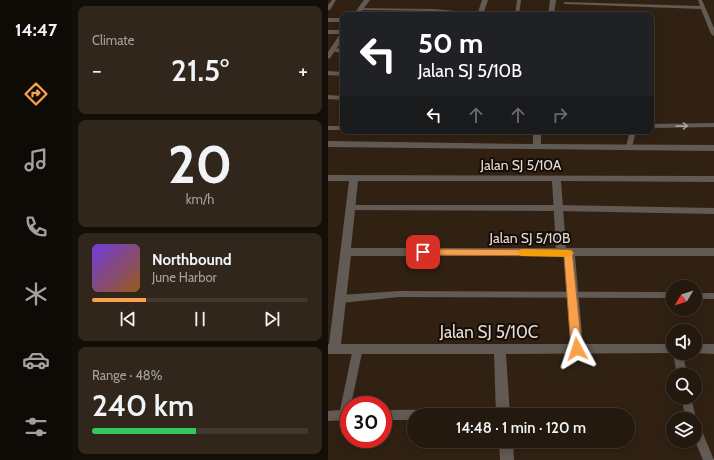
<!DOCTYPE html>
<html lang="en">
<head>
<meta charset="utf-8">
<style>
  :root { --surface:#24190e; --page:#30261c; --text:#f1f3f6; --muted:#a3a09e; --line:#41382e; --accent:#f9a04c }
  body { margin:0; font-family:Cabin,sans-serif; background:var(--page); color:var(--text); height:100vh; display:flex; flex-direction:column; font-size:15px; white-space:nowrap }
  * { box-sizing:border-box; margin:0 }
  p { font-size:13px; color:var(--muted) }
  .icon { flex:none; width:22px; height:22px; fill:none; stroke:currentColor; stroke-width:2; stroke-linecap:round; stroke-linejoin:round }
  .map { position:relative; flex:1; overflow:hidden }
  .sheet { display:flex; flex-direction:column; gap:6px; padding:6px; background:#140e08; width:256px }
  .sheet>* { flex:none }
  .hud { position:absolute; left:12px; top:12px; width:314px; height:122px; border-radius:8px; box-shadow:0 2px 10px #0003,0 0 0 1px var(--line); background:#202124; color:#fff; overflow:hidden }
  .needle { width:26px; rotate:231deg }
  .controls { position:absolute; left:338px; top:280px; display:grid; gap:8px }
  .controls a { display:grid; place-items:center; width:36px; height:36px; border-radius:50%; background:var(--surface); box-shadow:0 2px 10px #0003,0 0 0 1px var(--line); font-size:20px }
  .speed { position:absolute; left:12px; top:396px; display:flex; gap:8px; font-size:20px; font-weight:700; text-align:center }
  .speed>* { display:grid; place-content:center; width:52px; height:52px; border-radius:50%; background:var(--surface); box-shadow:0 2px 10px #0003,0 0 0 1px var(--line); line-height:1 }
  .speed .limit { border:6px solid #d22; background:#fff; color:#111 }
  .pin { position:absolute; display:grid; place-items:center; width:34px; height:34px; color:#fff; margin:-17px; border-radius:8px; box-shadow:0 2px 6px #0006 }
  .me { position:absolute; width:44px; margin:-22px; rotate:355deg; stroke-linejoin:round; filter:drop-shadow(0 0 3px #0008) }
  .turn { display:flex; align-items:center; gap:14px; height:84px; padding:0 12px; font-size:18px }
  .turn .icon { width:52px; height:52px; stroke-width:2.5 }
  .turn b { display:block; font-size:28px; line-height:34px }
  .lanes { display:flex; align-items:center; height:38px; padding:0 12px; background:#0003; justify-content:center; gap:20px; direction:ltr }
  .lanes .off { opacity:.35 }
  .big { font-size:30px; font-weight:600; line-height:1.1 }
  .sheet .widget { flex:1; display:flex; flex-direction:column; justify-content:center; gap:6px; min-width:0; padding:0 14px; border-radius:8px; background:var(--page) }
  .sheet .dial { align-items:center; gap:0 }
  .dial b { font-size:52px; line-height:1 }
  .song { display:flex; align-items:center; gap:12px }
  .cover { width:48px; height:48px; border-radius:6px; background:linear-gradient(135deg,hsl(260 70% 55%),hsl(30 70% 35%)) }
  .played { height:4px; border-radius:2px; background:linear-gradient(90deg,var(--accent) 25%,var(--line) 25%) }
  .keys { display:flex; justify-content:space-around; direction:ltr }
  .heat { display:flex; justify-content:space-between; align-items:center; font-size:22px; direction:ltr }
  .charge { height:6px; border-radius:3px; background:linear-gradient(90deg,#34c759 48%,var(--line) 0) }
  .trip { position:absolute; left:79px; top:408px; width:228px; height:40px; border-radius:20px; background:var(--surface); box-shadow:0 2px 10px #0003,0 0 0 1px var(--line); font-weight:600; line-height:40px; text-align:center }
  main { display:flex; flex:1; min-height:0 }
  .tabs { display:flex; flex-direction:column; width:72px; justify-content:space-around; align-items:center; background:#0e0a06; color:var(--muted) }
  .tabs .icon { width:28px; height:28px }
  .tabs .active { color:var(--accent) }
  .tabs b { font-size:18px; color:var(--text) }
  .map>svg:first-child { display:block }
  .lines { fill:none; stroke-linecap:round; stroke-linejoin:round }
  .service { fill:#625a54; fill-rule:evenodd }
  .minor { fill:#625a54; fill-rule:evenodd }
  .oneway { stroke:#aaa199 }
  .route { fill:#f9a04c; stroke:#a26831 }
  .slow { fill:#f59e0b }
  .labels { text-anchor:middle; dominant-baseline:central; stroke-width:4; stroke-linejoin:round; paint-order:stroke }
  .street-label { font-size:14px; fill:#e5dbd2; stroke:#130c07 }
  .near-street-label { font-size:17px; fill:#e5dbd2; stroke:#130c07 }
</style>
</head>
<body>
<main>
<nav class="tabs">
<b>14:47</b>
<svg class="icon active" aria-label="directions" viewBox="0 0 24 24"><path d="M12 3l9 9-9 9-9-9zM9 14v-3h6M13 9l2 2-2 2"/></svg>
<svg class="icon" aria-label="music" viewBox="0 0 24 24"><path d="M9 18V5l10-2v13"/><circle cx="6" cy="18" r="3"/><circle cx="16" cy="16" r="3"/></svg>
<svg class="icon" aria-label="phone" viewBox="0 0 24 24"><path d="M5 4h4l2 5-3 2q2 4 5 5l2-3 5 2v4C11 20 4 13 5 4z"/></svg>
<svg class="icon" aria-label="climate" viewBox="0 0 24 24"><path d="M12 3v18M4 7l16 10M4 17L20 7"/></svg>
<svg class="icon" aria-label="car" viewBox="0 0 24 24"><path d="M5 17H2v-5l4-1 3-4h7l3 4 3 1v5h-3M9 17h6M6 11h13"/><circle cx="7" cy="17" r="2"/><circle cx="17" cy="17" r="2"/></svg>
<svg class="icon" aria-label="filters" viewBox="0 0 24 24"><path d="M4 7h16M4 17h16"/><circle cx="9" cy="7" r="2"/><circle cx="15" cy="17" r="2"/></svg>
</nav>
<section class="sheet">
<div class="widget"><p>Climate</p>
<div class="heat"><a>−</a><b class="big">21.5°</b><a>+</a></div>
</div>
<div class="widget dial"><b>20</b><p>km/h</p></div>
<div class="widget">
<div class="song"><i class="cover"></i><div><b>Northbound</b><p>June Harbor</p></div></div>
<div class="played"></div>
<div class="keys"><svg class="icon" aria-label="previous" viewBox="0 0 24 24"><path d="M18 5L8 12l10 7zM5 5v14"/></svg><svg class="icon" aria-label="pause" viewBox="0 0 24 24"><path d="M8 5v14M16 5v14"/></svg><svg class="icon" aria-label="next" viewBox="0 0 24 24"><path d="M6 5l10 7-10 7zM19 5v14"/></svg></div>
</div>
<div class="widget"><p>Range · 48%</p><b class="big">240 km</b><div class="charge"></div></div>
</section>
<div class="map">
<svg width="386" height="460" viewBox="0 0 386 460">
  <rect width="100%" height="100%" fill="#302113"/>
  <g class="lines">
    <!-- service -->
    <path class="service" d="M4 0H8L2 10H0V5Z
      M189 0H193L191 15H187Z
      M370 0H374L386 28V36L383 34 373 9 237 4 235 3 237 2 372 6Z
      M30 8 105 9 152 13 154 14 146 15 105 11 32 10 30 9Z
      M4 48 15 49V53L2 51V49Z
      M0 95 15 96V100L0 99Z
      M386 123V127L323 128V124Z
      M303 131H310L307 135 304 147 301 149 298 147 301 134Z
      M23 205H229L386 208V214L229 211 20 210 19 208 20 206Z
      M71 291 345 292V298L71 297 13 303 10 301 9 299 10 297 13 295Z
      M367 293H386V299H367Z
      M30 344 33 345 35 348 23 405H21V420L0 421V411L12 410 25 348 27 345Z
      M345 353H355L359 375H349Z
      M353 397H363L368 419 367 422V419H358Z
      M175 409 179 411 180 415H86V420H55V410Z
      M367 423 371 424 386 460H375L367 441Z"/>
    <!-- minor -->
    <path class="minor" d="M36 0H42L31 15H25Z
      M154 0H160L155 15H149Z
      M222 0H228L226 15H220Z
      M0 18H15V22H0Z
      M0 30H15V39L2 58 0 59V52L12 34H0Z
      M0 71 15 72V76L0 75Z
      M0 126H15V130H0Z
      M205 131H213V144L386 145V151L0 147V141L205 144Z
      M0 175 386 176V182L233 181 238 248H386V256H247L255 344H345V353H348L178 354 182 415H168L166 354H0V344H1L21 181H0ZM30 181H224L228 248H23ZM23 256H236L243 344H13Z
      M367 344H386V354L364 353H367Z
      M171 441H185L186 460H172Z"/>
  </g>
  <!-- one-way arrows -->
  <defs><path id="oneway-shaft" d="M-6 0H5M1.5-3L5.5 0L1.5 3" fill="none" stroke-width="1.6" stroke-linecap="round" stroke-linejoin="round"/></defs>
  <use class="oneway" href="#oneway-shaft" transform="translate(354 126) rotate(-1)"/>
  <!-- route -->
  <path class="route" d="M95 249 244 250 254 349 253 352 249 354 245 352 243 349 236 256 95 255 90 252Z"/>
  <!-- slow -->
  <path class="slow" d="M193 249 241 250 246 253 241 257 193 256 189 252Z"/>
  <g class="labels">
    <!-- street labels -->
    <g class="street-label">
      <text x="193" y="165">Jalan SJ 5/10A</text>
      <text x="202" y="238">Jalan SJ 5/10B</text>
    </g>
    <!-- near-street labels -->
    <g class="near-street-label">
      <text x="161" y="332">Jalan SJ 5/10C</text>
    </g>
  </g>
</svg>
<div class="controls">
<a><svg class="needle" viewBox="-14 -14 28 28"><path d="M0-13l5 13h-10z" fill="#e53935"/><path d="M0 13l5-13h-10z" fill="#a3a09e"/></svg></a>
<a><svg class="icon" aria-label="sound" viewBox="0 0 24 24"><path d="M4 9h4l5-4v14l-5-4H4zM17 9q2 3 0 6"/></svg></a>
<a><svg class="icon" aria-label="search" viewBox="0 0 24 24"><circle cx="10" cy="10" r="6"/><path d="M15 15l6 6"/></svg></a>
<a><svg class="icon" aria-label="layers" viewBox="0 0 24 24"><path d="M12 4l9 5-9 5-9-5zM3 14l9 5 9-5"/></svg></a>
</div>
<div class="speed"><div class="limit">30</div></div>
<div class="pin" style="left:95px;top:252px;background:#d93025"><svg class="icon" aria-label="arrive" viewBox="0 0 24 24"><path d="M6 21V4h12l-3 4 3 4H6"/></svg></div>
<svg class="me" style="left:249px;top:349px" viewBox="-20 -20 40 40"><path d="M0-17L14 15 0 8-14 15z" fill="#f9a04c" stroke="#fff" stroke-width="4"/></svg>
<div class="trip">14:48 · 1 min · 120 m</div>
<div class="hud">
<div class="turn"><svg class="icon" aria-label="left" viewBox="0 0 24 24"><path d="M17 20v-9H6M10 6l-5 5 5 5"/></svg><div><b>50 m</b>Jalan SJ 5/10B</div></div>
<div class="lanes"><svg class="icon" aria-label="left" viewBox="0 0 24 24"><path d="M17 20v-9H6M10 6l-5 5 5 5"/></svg><svg class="icon off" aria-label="ahead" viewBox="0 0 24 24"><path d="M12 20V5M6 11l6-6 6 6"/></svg><svg class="icon off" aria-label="ahead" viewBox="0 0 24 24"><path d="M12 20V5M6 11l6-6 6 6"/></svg><svg class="icon off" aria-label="right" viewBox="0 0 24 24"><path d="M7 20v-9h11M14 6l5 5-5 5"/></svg></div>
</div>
</div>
</main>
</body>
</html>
